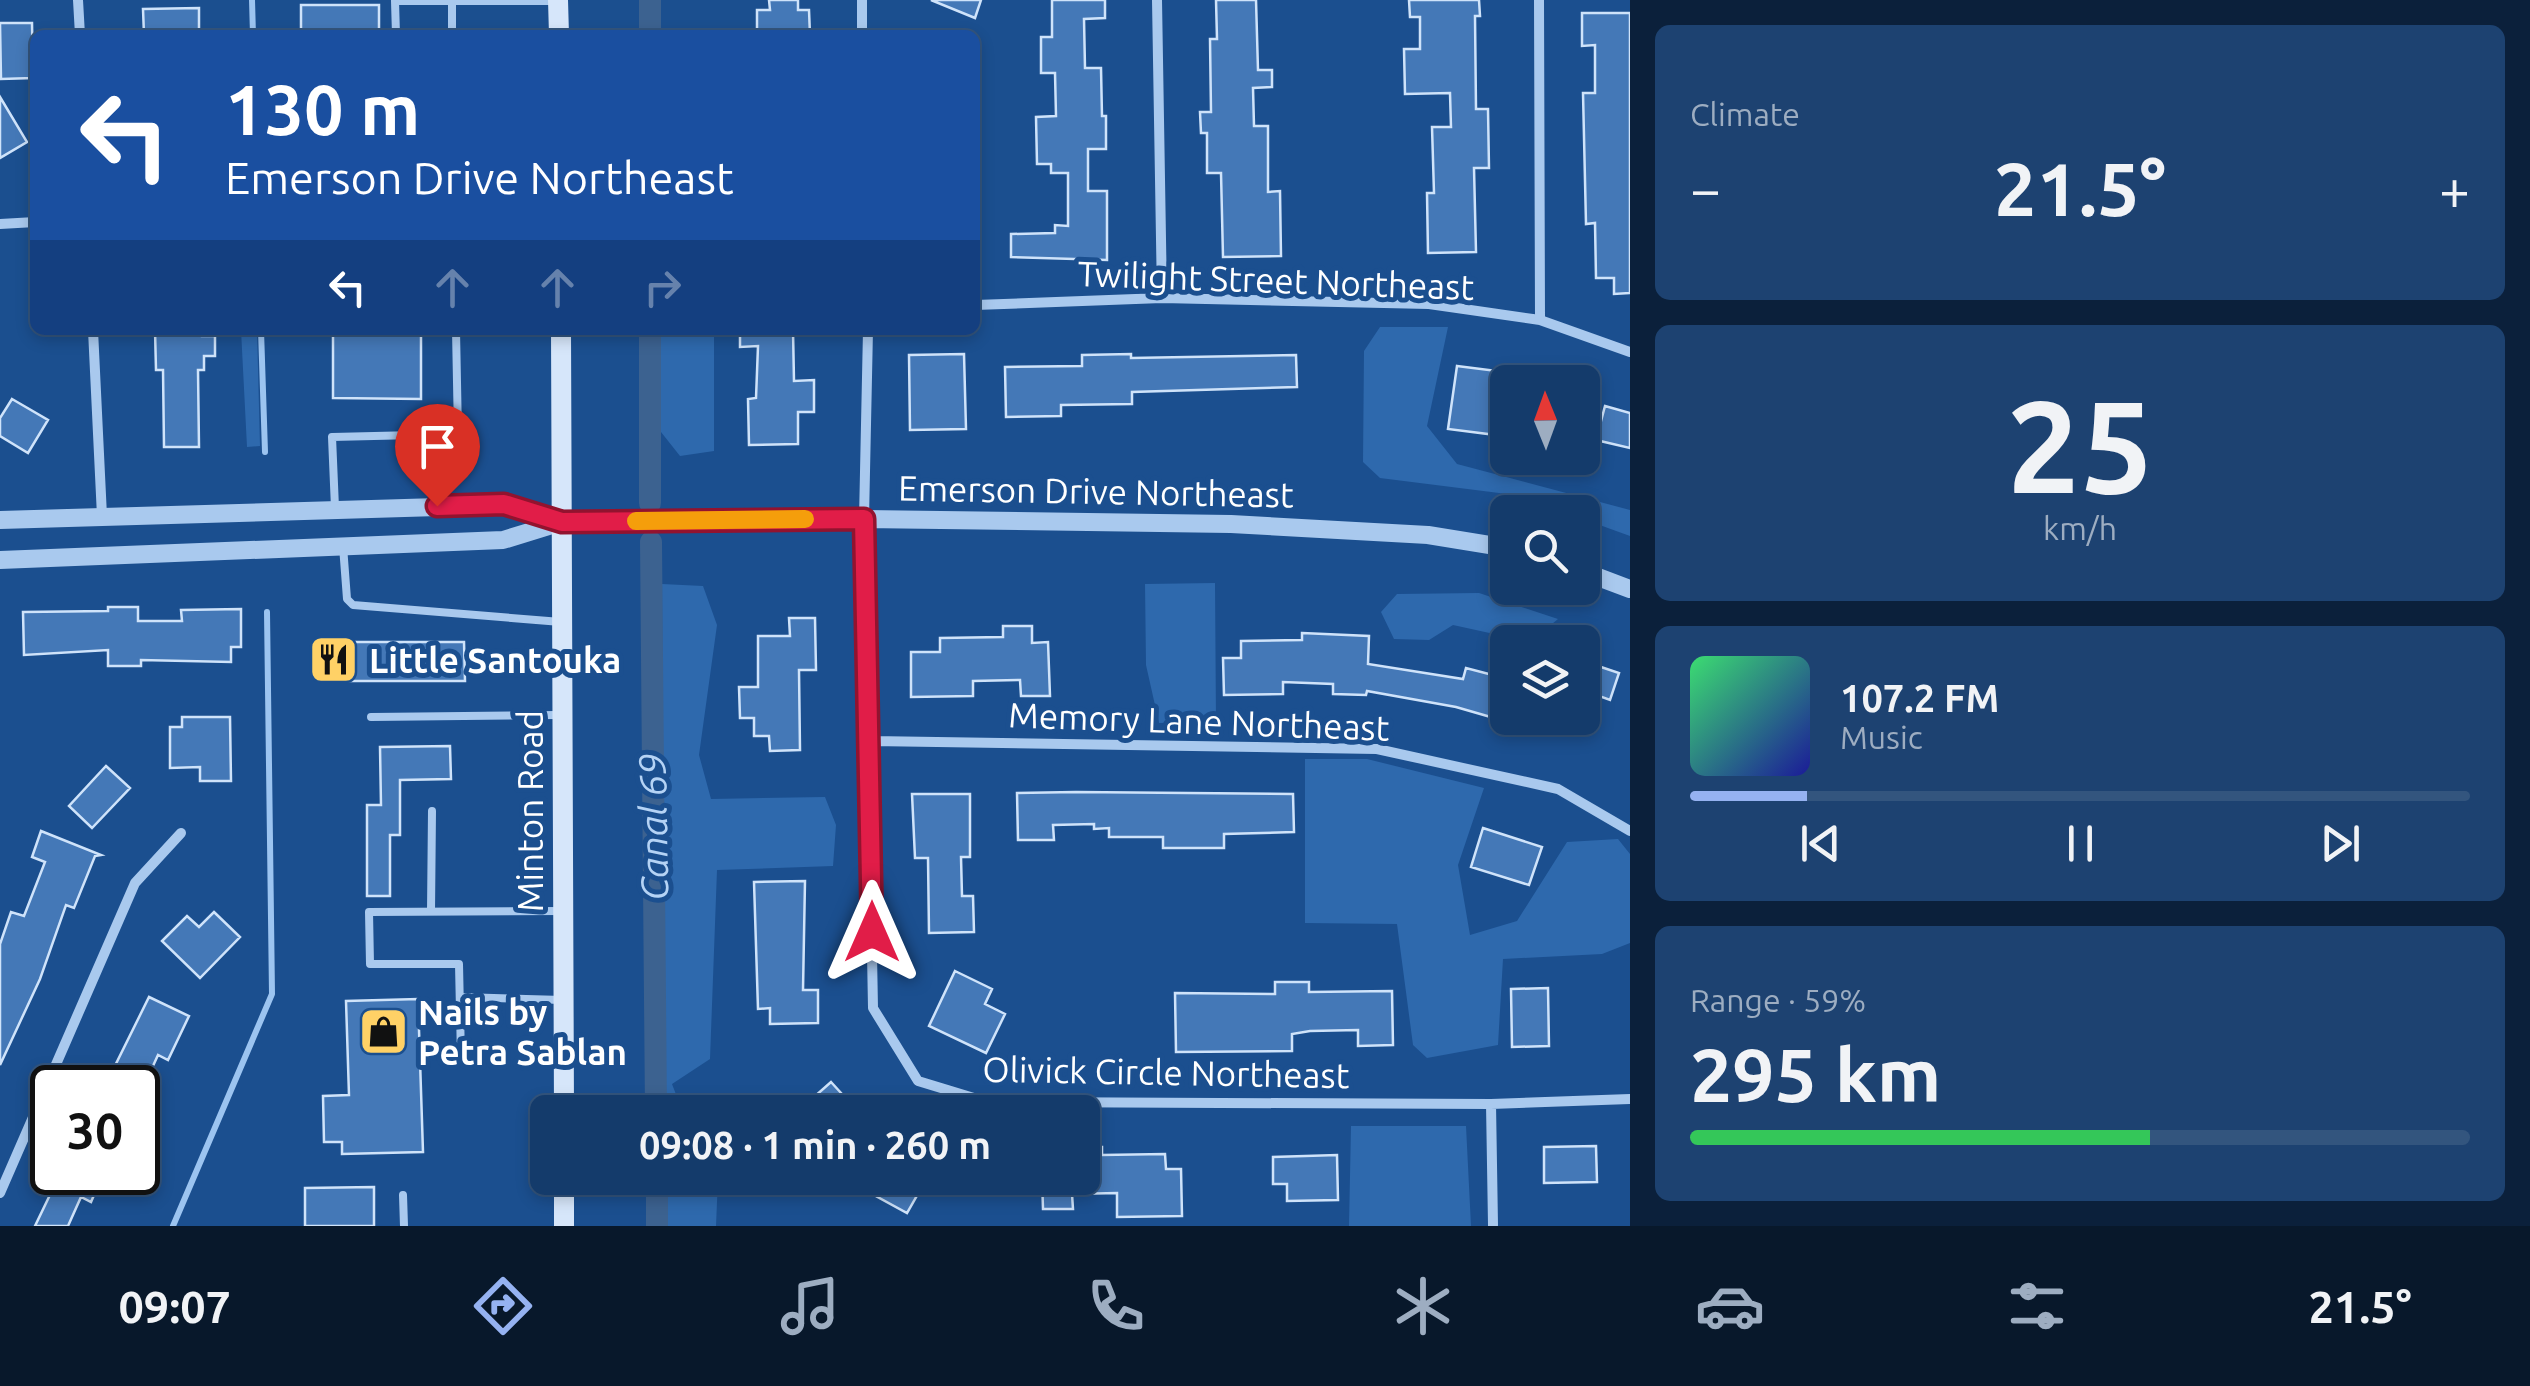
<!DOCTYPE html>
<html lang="en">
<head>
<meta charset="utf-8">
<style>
  :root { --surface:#143b6b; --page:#1d4271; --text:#f1f3f6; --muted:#9dadc1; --line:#33557e; --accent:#95b2f1 }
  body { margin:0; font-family:Ubuntu,sans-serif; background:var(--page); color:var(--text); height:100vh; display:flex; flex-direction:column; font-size:38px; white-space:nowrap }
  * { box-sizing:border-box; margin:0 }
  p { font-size:32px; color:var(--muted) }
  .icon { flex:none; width:55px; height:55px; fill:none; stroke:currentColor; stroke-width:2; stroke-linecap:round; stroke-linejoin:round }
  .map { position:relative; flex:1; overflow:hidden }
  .sheet { display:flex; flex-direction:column; gap:25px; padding:25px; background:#0b203b; width:900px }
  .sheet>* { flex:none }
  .banner { position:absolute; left:30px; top:30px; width:950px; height:305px; border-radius:15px; box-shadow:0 5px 15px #0003,0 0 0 2px var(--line); background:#1a4fa0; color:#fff; overflow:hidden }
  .needle { width:65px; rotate:359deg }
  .buttons { position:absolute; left:1490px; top:365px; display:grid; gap:20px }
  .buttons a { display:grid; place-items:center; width:110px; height:110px; border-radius:15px; background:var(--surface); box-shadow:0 5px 15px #0003,0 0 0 2px var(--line); font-size:50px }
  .speed { position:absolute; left:30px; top:1065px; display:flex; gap:20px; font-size:50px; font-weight:700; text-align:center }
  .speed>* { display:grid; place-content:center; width:130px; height:130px; border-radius:50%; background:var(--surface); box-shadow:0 5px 15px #0003,0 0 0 2px var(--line); line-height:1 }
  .speed .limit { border:5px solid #111; border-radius:15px; background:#fff; color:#111 }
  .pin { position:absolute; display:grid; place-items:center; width:85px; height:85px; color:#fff; margin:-102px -42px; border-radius:50% 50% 50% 0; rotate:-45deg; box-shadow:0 0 10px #0007 }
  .pin .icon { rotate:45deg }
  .me { position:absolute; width:110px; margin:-55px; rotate:0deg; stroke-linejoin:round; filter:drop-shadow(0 0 8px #0008) }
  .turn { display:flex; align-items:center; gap:35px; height:210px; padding:0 30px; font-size:45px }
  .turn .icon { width:130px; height:130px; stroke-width:2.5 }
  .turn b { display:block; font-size:70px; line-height:85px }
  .lanes { display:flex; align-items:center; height:95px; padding:0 30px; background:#0003; justify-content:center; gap:50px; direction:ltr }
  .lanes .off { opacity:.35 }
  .big { font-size:75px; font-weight:600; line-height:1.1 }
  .sheet .widget { flex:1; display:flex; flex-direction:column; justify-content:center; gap:15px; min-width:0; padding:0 35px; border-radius:15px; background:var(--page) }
  .sheet .dial { align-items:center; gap:0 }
  .dial b { font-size:130px; line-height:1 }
  .song { display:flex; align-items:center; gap:30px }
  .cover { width:120px; height:120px; border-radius:15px; background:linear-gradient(135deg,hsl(140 70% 55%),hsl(240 70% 35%)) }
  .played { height:10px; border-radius:5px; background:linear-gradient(90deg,var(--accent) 15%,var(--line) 15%) }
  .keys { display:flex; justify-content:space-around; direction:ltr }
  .heat { display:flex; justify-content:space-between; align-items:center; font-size:55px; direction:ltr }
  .charge { height:15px; border-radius:8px; background:linear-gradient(90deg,#34c759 59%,var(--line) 0) }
  .trip { position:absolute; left:530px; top:1095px; width:570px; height:100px; border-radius:15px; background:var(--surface); box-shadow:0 5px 15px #0003,0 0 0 2px var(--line); font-weight:600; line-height:100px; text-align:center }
  .menu { display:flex; height:160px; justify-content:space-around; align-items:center; background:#08182b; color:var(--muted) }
  .menu .icon { width:70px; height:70px }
  .menu .on { color:var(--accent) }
  .menu b { font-size:45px; color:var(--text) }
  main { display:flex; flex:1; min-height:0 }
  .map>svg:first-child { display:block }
  .green { fill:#2e69ad }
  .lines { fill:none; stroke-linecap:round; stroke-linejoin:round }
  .stream { stroke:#9cc4f0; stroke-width:6 }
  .canal { stroke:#3c6290; stroke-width:22 }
  .building { fill:#4478b7; stroke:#cfe3fa; stroke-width:2.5 }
  .service { stroke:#a9c9ee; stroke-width:8 }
  .minor { stroke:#a9c9ee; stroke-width:10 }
  .tertiary { stroke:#a9c9ee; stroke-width:18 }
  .secondary { stroke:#d6e6fa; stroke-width:20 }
  .route-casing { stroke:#92132f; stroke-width:25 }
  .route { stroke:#e11d48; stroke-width:18 }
  .slow { stroke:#f59e0b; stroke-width:18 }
  .labels { text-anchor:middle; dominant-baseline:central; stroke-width:10; stroke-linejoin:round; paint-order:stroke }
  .street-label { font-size:35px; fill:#fff; stroke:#1b4f8f }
  .poi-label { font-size:35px; font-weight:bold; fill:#fff; stroke:#1b4f8f; text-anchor:start }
  .water-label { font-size:38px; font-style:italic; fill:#b5d3f5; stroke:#1b4f8f }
</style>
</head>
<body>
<main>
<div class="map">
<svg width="1630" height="1226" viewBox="0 0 1630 1226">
  <rect width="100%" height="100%" fill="#1b4f8f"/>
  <!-- green -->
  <path class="green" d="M1380 327H1448L1427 426 1457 464 1630 510V536L1583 519 1582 512H1565L1515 495 1380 478 1363 462 1364 351Z
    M241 330H257L260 446 247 447Z
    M661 330H714V451L680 456 661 432Z
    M1215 583 1216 722 1159 723 1146 665 1145 584Z
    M662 584 703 586 717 625 699 755 711 799 825 797 836 825 833 866 717 870 710 1059 672 1084 677 1097 717 1112H664Z
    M1479 593 1558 619 1530 642 1453 625 1429 640 1394 639 1381 612 1397 594Z
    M1305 759H1367L1484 788 1458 865 1470 935 1517 921 1567 842 1618 839 1630 854V943L1602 954 1503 959 1498 1045 1427 1058 1413 1045 1397 924 1305 923Z
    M1351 1126H1466L1471 1226H1349Z
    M665 1178H718L716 1226H665Z"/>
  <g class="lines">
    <!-- stream -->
    <path class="stream" d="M252 0 253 35
      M261 330 265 452
      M173 1226 272 994 267 612"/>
    <!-- canal -->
    <path class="canal" d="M650 35V0
      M650 330V503
      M651 542 656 1112
      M657 1178V1226"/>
  </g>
  <!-- building -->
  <path class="building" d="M769 0H798V10H809L810 35H757V10H770Z
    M931 0H981L975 18Z
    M1052 0H1105V18L1084 19 1085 68H1101L1102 116H1106V149H1088V191H1107V260L1011 257V234L1055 233V225L1068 226V173H1051V164H1037L1036 117 1056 116 1055 73H1041V37H1052Z
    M1216 0H1256L1258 70H1272V87L1253 88 1254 126H1268V192L1280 191 1281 256 1223 257 1221 173H1207V133H1201L1200 112H1211L1210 39H1217Z
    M1409 0H1479L1480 16H1475L1476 109H1488L1489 168H1474L1476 252 1428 253 1427 193H1434L1432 127H1451L1450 93 1405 94 1404 49H1420V17H1410Z
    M301 5H379V35H301Z
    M199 8V35H144L143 9Z
    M1582 13H1630V293L1614 294V278H1596L1595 223 1586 224 1583 93H1595V45L1582 46Z
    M0 23H32L33 78 1 79Z
    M0 97 27 142 0 158Z
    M155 330H202V336H215V356H204V370H198L199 447H164L163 370H156Z
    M333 330H421V399L333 398Z
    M740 330H793L794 381 814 380V412H798V444L749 445 748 399 756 398 758 346 740 347Z
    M964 354 966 429 910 430 909 355Z
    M1131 354V358L1296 355 1297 387 1132 392V404L1061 405V416L1006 417 1005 367 1082 366V355Z
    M1457 366 1505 372 1496 435 1448 429Z
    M12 399 48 420 28 453 0 436V418Z
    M1605 406 1630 413V448L1596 440Z
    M108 607H138V621H182L181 610 241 609V647H231V662L141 660V666H108V650L24 655 23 612 108 611Z
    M789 618H815L816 670H799L800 750 770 751 769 736H754V718H740L739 687H758V636H790Z
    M1003 626H1032V643L1048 642 1050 696H1021L1020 680 973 681V696L911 697V652H940V638L1003 637Z
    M1302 633 1369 636 1368 664 1463 679 1466 668 1508 679V722L1456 707 1367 691 1366 695 1333 694V684L1283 682V694L1224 695 1223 658H1241V641L1302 640Z
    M320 642H464L465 681H320Z
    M1598 666 1619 673 1610 700 1588 692Z
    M182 717H230L231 781H200V767L170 768V727H182Z
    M450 746 451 779 400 780V835H390V896H367V805H381L380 747Z
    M106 766 130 788 92 828 69 806Z
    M1076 792 1293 794 1294 832 1224 834V848H1163V837H1109V828L1094 829V824L1053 825 1054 840H1018L1017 793Z
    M912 794H970V857H961L962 896H973L974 932 929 933 928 858H915Z
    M1483 828 1542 847 1529 885 1471 867Z
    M41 831 101 855 95 856 74 908 66 905 40 979 0 1065V944L11 912 24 916 45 862 32 857Z
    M805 881 803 990H818V1023L770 1024V1008L758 1009 754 882Z
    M214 912 240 937 200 978 162 941 187 916 199 927Z
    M955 971 992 989 985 1004 1005 1014 986 1053 929 1026Z
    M1275 982H1309V992L1392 991 1393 1045 1358 1046V1030L1310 1031 1292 1034V1051L1176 1052 1175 993 1275 994Z
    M1548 988 1549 1046 1512 1047 1511 989Z
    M149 997 189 1016 168 1060 158 1055 143 1088H104Z
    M418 999 423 1152 342 1154V1142H324L323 1096 349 1095 346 1001Z
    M831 1082 852 1105 843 1112H797Z
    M1596 1146 1597 1182 1544 1183V1147Z
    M1082 1147H1102V1155L1165 1154 1166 1169H1181L1182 1216 1117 1217V1193L1072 1194 1073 1209H1043L1042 1178H1082Z
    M1337 1155 1338 1200 1287 1201V1184H1273V1157Z
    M61 1172H104L91 1202 81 1197 68 1226H35Z
    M884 1178H927L907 1213 874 1195Z
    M374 1187V1226H305V1188Z"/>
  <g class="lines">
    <!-- service -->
    <path class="service" d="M396 35 395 1H452
      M452 35V1H558
      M335 508 332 437 458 434 456 330
      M343 546 347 599 353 605 561 622
      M371 717 558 715
      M431 911 432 811
      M461 997 563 1000
      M461 1058 459 964H370L369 912 563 911
      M403 1195 404 1226"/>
    <!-- minor -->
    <path class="minor" d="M78 0 80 35
      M862 0V35
      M1157 0 1162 298
      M1539 0 1540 320
      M0 224 35 222
      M975 305 1162 298 1429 304 1540 320 1630 352
      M93 330 102 516
      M868 330 864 519 873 1008 918 1081 987 1102 1491 1104 1630 1099
      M872 741 1377 749 1558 789 1630 831
      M1491 1104 1493 1225
      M0 1193 135 883 181 833"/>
    <!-- tertiary -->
    <path class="tertiary" d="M0 520 505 505 562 521
      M0 560 503 540 562 522 864 519 1231 524 1428 535 1508 548
      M1582 571 1630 589"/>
    <!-- secondary -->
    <path class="secondary" d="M558 0 559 35
      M561 330 564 1112
      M564 1178V1226"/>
  </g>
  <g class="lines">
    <defs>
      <path id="route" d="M437 506 504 504 562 522 864 519 872 932"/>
    </defs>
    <!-- route casing -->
    <use href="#route" class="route-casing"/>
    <!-- route -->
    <use href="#route" class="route"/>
    <!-- slow -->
    <path class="slow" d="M636 521 805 519"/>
  </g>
  <!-- icons -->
  <defs>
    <symbol id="restaurant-square" viewBox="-11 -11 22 22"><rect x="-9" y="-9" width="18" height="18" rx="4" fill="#ffd166" stroke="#1b4f8f"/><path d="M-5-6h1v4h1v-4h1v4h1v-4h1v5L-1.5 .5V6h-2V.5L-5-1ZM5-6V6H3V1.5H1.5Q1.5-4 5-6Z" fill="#111"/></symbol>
    <symbol id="shop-square" viewBox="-11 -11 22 22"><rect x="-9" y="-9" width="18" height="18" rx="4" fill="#ffd166" stroke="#1b4f8f"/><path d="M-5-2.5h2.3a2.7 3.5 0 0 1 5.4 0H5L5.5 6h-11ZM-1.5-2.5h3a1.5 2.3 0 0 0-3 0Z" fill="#111"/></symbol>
  </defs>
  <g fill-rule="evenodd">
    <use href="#restaurant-square" x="306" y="632" width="55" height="55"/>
    <use href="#shop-square" x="356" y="1004" width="55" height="55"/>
  </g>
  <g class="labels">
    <!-- street labels -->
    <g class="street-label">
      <text transform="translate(1276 280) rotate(2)">Twilight Street Northeast</text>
      <text transform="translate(1096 491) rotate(1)">Emerson Drive Northeast</text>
      <text transform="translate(1199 721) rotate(2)">Memory Lane Northeast</text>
      <text transform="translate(530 811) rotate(-90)">Minton Road</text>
      <text transform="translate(1166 1072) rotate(1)">Olivick Circle Northeast</text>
    </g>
    <!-- poi labels -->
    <g class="poi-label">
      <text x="369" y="660">Little Santouka</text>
      <text x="418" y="1012">Nails by<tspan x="418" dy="40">Petra Sablan</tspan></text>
    </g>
    <!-- water labels -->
    <g class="water-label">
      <text transform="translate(653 827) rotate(-91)">Canal 69</text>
    </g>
  </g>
</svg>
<div class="buttons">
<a><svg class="needle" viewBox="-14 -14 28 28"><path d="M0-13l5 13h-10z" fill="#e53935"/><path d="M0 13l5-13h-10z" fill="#9dadc1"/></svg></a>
<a><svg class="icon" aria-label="search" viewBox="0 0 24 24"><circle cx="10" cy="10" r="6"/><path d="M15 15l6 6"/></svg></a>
<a><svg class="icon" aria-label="layers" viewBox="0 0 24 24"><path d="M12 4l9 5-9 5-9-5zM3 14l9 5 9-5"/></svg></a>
</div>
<div class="speed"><div class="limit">30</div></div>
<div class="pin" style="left:437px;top:506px;background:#d93025"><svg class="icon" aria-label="arrive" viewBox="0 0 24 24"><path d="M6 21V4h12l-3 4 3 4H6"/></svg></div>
<svg class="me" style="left:872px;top:932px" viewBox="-20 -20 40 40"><path d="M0-17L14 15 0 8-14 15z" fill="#e11d48" stroke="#fff" stroke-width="4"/></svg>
<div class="trip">09:08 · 1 min · 260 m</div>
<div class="banner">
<div class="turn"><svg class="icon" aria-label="left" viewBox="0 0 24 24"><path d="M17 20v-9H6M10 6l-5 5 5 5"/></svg><div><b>130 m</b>Emerson Drive Northeast</div></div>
<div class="lanes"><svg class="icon" aria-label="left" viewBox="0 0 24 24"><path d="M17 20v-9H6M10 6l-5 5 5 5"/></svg><svg class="icon off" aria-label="ahead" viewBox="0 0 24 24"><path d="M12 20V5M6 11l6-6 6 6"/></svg><svg class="icon off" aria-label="ahead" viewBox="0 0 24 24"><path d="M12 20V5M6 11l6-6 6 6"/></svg><svg class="icon off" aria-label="right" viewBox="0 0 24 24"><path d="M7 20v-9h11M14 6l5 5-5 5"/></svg></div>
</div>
</div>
<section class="sheet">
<div class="widget"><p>Climate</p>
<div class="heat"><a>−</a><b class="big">21.5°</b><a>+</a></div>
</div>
<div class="widget dial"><b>25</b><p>km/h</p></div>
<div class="widget">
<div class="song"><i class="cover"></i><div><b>107.2 FM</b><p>Music</p></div></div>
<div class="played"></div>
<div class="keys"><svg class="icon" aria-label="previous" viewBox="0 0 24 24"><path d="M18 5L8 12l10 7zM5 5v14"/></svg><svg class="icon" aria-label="pause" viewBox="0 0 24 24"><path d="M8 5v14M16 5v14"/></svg><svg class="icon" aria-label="next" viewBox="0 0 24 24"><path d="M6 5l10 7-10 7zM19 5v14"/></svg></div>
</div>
<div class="widget"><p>Range · 59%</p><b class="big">295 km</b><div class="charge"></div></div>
</section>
</main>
<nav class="menu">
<b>09:07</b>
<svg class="icon on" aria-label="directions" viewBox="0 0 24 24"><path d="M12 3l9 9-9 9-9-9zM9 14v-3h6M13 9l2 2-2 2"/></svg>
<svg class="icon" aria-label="music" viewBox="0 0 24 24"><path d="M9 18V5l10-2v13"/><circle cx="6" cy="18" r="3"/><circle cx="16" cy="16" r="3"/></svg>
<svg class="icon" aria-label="phone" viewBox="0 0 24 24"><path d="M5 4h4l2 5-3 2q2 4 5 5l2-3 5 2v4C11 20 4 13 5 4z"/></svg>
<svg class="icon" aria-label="climate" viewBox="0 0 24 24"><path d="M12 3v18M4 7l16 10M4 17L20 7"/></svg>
<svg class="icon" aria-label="car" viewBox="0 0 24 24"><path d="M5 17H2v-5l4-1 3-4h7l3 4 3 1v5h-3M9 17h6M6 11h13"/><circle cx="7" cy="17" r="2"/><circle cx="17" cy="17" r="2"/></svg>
<svg class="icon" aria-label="filters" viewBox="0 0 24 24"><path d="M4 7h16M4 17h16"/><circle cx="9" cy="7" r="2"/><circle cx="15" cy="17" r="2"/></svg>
<b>21.5°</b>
</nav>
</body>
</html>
